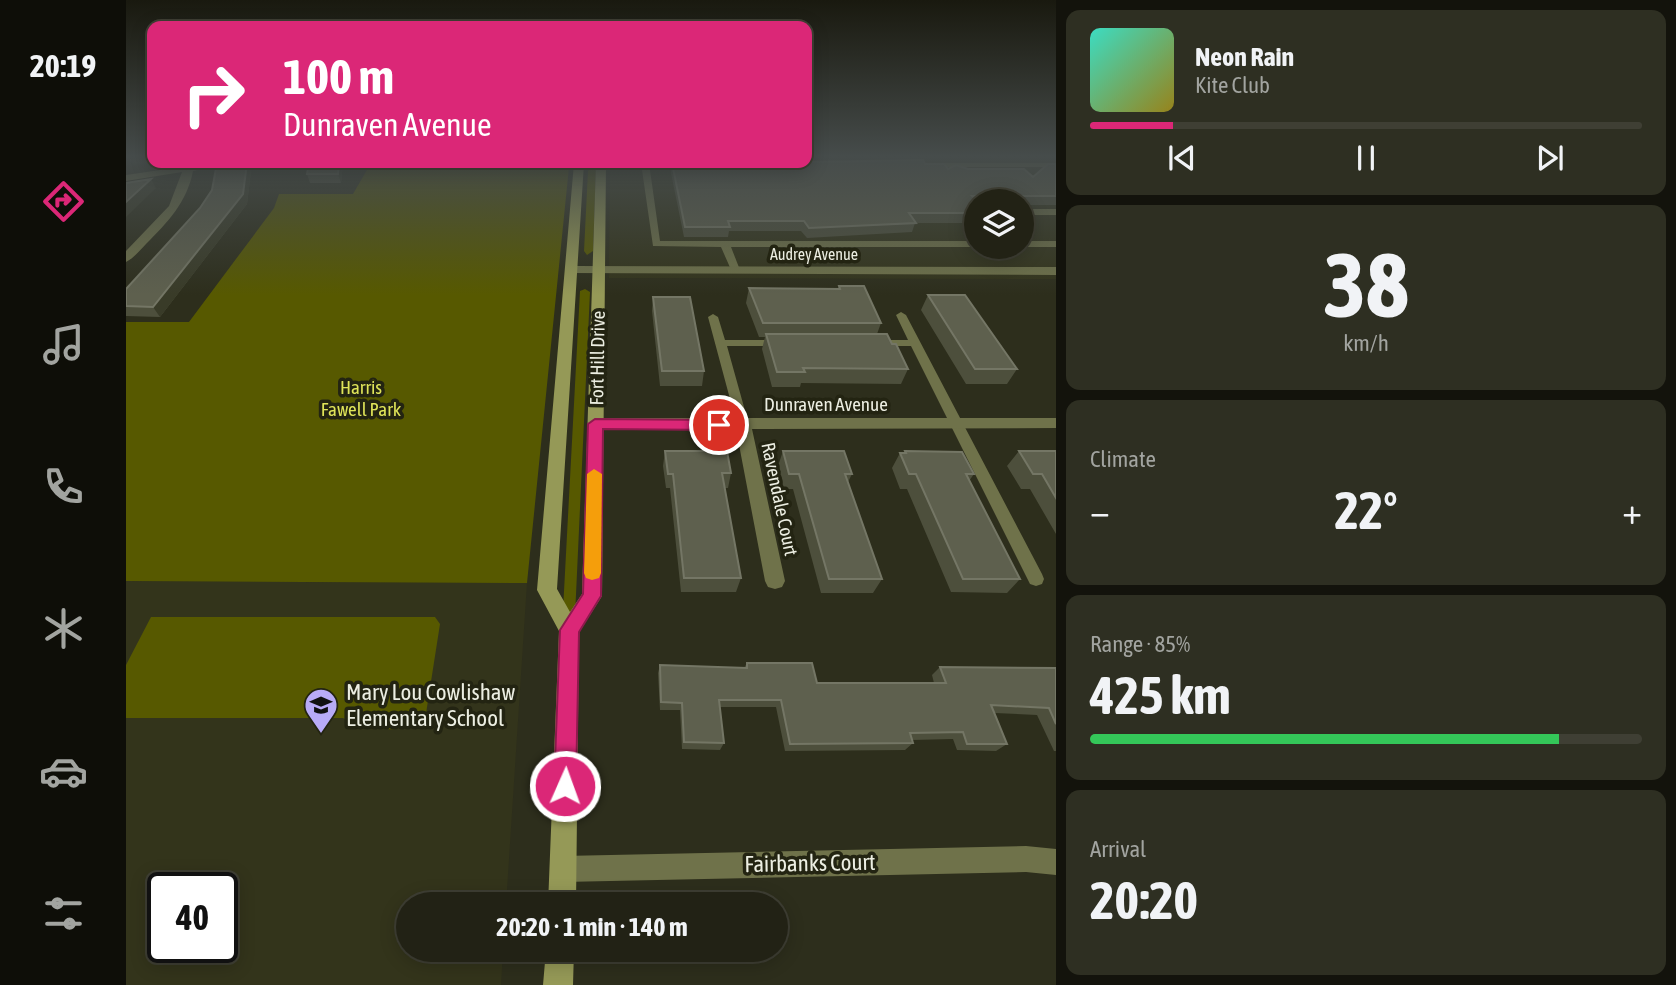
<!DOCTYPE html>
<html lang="en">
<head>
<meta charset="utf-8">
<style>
  :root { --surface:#222215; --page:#2e2f22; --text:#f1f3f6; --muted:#a2a4a0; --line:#3f3f34; --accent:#db2777 }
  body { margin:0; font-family:"Asap Condensed",sans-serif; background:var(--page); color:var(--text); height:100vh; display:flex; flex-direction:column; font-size:26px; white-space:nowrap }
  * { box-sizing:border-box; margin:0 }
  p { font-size:23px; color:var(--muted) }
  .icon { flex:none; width:38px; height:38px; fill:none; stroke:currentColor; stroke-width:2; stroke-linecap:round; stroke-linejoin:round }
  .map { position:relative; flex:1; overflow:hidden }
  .sheet { display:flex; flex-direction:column; gap:10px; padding:10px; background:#13130c; width:620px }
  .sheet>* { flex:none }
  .top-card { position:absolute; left:21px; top:21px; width:665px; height:147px; border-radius:14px; box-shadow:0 4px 18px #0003,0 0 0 2px var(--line); background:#db2777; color:#fff; overflow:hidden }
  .tools { position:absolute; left:838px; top:189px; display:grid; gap:14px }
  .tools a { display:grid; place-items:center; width:70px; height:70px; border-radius:50%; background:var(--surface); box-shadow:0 4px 18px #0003,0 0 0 2px var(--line); font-size:35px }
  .speed { position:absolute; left:21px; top:872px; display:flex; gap:14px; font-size:35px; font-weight:700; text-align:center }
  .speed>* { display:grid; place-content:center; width:91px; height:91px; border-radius:50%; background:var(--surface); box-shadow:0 4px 18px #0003,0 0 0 2px var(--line); line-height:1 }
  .speed .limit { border:4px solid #111; border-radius:10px; background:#fff; color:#111 }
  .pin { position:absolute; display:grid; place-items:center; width:60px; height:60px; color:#fff; margin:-30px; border:4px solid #fff; border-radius:50%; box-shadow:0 2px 7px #0007 }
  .me { position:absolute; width:77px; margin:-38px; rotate:2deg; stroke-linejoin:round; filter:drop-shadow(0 0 5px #0008) }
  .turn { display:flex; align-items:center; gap:24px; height:147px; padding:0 21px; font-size:32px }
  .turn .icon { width:91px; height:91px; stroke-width:2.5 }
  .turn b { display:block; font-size:49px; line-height:60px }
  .big { font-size:52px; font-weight:700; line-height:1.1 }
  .sheet .widget { flex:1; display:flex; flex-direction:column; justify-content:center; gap:10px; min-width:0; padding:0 24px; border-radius:14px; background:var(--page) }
  .sheet .dial { align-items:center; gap:0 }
  .dial b { font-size:91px; line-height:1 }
  .song { display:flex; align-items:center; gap:21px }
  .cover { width:84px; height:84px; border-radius:10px; background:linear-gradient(135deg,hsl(170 70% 55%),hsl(50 70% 35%)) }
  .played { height:7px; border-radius:4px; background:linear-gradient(90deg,var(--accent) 15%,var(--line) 15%) }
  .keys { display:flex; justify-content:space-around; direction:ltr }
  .heat { display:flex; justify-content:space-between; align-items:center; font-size:38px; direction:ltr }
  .charge { height:10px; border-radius:5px; background:linear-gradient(90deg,#34c759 85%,var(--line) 0) }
  .trip { position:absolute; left:270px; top:892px; width:392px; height:70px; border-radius:35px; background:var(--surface); box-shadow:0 4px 18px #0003,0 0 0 2px var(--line); font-weight:700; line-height:70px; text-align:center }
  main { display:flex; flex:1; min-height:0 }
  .tab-bar { display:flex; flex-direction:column; width:126px; justify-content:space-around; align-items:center; background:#0e0e08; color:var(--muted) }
  .tab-bar .icon { width:49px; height:49px }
  .tab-bar .selected { color:var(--accent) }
  .tab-bar b { font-size:32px; color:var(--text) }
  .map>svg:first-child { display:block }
  .built { fill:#33341b; fill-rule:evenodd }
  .green { fill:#575900 }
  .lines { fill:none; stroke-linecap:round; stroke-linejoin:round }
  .lane { fill:#6f724a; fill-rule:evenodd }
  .street { fill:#6f724a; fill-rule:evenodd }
  .secondary { fill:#959957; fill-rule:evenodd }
  .wall { fill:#4d4f3c }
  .shaded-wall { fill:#393b28 }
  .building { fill:#5e604e; stroke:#747665; stroke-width:2 }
  .route { fill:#db2777; stroke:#8e194d; stroke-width:2 }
  .slow { fill:#f59e0b }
  .labels { text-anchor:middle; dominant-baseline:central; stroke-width:7; stroke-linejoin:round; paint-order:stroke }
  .far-street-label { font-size:16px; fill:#eceee2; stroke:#232412 }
  .street-label { font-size:19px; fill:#eceee2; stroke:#232412 }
  .park-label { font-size:19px; fill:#dfe459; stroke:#232412 }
  .near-poi-label { font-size:23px; fill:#eceee2; stroke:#232412; text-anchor:start }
  .near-street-label { font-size:23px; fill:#eceee2; stroke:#232412 }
</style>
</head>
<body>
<main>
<nav class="tab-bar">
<b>20:19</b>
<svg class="icon selected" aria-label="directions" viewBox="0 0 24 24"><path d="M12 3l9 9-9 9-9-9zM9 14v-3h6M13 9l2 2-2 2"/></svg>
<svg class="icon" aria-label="music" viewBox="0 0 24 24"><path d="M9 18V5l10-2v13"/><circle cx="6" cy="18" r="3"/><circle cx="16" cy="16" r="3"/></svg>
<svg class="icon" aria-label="phone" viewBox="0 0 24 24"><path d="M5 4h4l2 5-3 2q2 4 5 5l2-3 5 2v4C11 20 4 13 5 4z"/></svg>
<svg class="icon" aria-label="climate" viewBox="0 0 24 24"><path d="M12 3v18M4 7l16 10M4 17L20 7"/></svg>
<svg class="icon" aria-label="car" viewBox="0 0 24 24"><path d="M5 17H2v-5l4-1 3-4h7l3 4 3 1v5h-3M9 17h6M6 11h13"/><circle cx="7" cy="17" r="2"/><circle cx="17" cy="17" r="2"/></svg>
<svg class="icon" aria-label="filters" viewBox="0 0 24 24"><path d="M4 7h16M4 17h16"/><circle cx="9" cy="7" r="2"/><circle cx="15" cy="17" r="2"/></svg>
</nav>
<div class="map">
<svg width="931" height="985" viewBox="0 0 931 985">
  <rect width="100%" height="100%" fill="#2d2e1c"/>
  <!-- built -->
  <path class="built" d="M681 157H930V279L483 278 484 163H681ZM850 201H896V247H850Z
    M0 581 401 583 380 905H282V950H377L375 985H0ZM37 887H96V947H37Z"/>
  <!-- green -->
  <path class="green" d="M245 163H441L443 167 401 583 0 581V322H63L148 208 153 194H227Z
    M466 166 470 168 467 251 461 255 458 251 462 171Z
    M459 289 464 292 449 616 437 610 454 291Z
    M25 617H309L314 624 299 720C277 735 239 730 217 718H0V665Z"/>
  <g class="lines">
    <!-- lane -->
    <path class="lane" d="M515 163H523L534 241H850V247H605L614 270 606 272 595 247 527 246Z
      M799 163H931V167H799Z
      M896 209H931V215H896Z
      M896 241H931V247H896Z
      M775 312 780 315 916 574 918 579 916 584 910 586 904 584 785 346H747L741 343 747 340H782L770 315Z
      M587 314 592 317 599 340H654L660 343 654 346H601L623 425 617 429 611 425 582 317Z"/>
    <!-- street -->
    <path class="street" d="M82 163H105L67 171C61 202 42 222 20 244 14 250 8 258 0 262V251L43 206 56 172 0 181V175Z
      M445 266 931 267V275L441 273 439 270Z
      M469 418H931V428L626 429 659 581 656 587 649 589 642 587 639 581 610 429 469 430 461 424Z
      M900 846 931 849V875L900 872 437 882 428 878 424 869 428 860 437 856Z"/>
    <!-- secondary -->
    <path class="secondary" d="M448 163H458L431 589 444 612 456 594 470 163H480L476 596 453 632 450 905H422L433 631 411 590Z
      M420 950H448L447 985H417Z"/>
  </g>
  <!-- wall -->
  <path class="wall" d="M121 163 125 171 121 204 34 317 0 316V289L74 208 86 190Z
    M183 163H217L215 183H184L181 174Z
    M546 163 799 164 822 169H842L907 177 930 164V205H896V201H850V223H789L786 232 681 238 675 231H603L602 237H558L545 173Z
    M713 286 755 323 751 334 766 344 782 369 775 384 675 383 674 387H646L636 349 639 337H633L620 303 623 288 712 289Z
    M802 295 891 369 881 384H840L795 310Z
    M527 297 578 371 576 386H534L526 311Z
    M539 451 605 473 602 488H599L615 578 610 592H555L544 488H540L537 466Z
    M657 451 726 474 722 482 756 579 747 593H695L667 489H658L652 466Z
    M779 451 848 474 843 481 894 579 881 593 825 592 781 489H774L766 468 774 453H777Z
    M893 451H930V534L904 489H895L881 466Z
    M621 663 691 683H808L806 675 814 667 930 668V751H928L911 715 869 713 881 744 870 751 831 750 827 739 786 740 787 743 779 750 659 751 650 707H594L598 743 594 750 556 749 554 710H534L532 673 534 665 618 668Z"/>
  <!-- shaded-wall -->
  <path class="shaded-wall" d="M2 157H26V163L7 165Z
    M121 163 125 171 121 204 34 317 27 307Z
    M213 163H217L215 183 212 174Z
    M25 179 30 188 0 217V202Z"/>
  <!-- building -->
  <path class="building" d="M797 160 799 164H818L822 169 830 165 842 169H898L907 177 922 164H930V196H846L851 201 850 213H783L790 223 683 228 678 221H602L604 227H559L546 163H681V162Z
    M91 163H107V164L121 163 117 194 27 307 0 306V289L74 208 86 190Z
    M183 163H213L212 174H181Z
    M25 179 0 202V183Z
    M713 286H738L755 323H637L623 288 714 289Z
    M802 295H839L891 369H849Z
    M527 297H564L578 371H536Z
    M640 334H761L766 344H770L782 369 677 368 679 372H651Z
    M539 451H601L605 473H596L615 578H558L547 474H542Z
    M657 451H718L726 474H719L756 579H703L673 474H663Z
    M779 451 836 452 848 474H840L894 579H837L790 474H783L774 453H780Z
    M893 451H930V498L916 474H907Z
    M621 663H686L691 683H820L814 667 930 668V724L923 708 865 705 881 744H841L837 732 784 733 787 743 664 744 655 700H593L598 743 558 742 556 703 535 702 534 665 621 668Z"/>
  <!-- sky -->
  <linearGradient id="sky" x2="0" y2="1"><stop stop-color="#19190f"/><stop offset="0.53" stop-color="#464c4b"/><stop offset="1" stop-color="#464c4b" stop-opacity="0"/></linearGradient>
  <rect width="931" height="295" fill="url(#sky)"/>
  <!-- route -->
  <path class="route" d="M469 419 593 420 600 425 593 430 477 429 475 596 453 632 450 786 447 794 439 797 431 794 428 786 434 630 457 594 462 424Z"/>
  <!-- slow -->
  <path class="slow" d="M468 469 476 474 475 573 473 578 466 580 460 578 458 573 461 474Z"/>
  <!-- icons -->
  <defs>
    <symbol id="school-pin" viewBox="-11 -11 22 30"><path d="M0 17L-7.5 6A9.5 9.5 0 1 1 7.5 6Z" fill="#b8abf7" stroke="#232412"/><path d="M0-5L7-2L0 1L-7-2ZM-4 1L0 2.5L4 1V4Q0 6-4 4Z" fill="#111"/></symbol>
  </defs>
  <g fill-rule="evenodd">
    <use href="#school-pin" x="176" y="686" width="38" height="52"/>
  </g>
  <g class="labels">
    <!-- far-street labels -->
    <g class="far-street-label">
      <text x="688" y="254">Audrey Avenue</text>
    </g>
    <!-- street labels -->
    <g class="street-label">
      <text transform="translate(471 358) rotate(-89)">Fort Hill Drive</text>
      <text x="700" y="404">Dunraven Avenue</text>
      <text transform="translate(654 499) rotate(78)">Ravendale Court</text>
    </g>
    <!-- park labels -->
    <g class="park-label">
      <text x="235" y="387">Harris<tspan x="235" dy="22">Fawell Park</tspan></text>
    </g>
    <!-- near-poi labels -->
    <g class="near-poi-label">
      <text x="220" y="692">Mary Lou Cowlishaw<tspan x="220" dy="26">Elementary School</tspan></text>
    </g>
    <!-- near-street labels -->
    <g class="near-street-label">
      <text transform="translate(684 863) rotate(-1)">Fairbanks Court</text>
    </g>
  </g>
</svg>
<div class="tools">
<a><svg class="icon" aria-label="layers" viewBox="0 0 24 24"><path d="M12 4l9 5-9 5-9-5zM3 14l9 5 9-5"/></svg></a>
</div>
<div class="speed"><div class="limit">40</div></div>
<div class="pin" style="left:593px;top:425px;background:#d93025"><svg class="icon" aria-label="arrive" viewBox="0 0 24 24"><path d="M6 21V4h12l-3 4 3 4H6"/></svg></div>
<svg class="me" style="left:439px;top:786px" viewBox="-20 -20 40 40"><circle r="17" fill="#db2777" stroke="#fff" stroke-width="3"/><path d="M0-11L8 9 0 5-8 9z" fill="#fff"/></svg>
<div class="trip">20:20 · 1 min · 140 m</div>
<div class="top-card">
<div class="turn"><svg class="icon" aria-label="right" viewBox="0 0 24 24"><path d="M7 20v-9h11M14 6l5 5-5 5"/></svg><div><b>100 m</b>Dunraven Avenue</div></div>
</div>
</div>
<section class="sheet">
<div class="widget">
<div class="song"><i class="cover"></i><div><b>Neon Rain</b><p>Kite Club</p></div></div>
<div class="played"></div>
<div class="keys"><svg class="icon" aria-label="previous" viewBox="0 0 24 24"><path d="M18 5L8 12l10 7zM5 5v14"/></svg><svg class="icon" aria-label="pause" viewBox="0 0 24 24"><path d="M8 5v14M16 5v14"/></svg><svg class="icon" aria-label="next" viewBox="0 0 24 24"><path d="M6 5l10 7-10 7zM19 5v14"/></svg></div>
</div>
<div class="widget dial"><b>38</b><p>km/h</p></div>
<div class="widget"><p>Climate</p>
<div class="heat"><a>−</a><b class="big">22°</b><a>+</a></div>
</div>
<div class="widget"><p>Range · 85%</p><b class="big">425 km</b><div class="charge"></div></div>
<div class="widget"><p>Arrival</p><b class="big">20:20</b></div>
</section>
</main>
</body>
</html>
